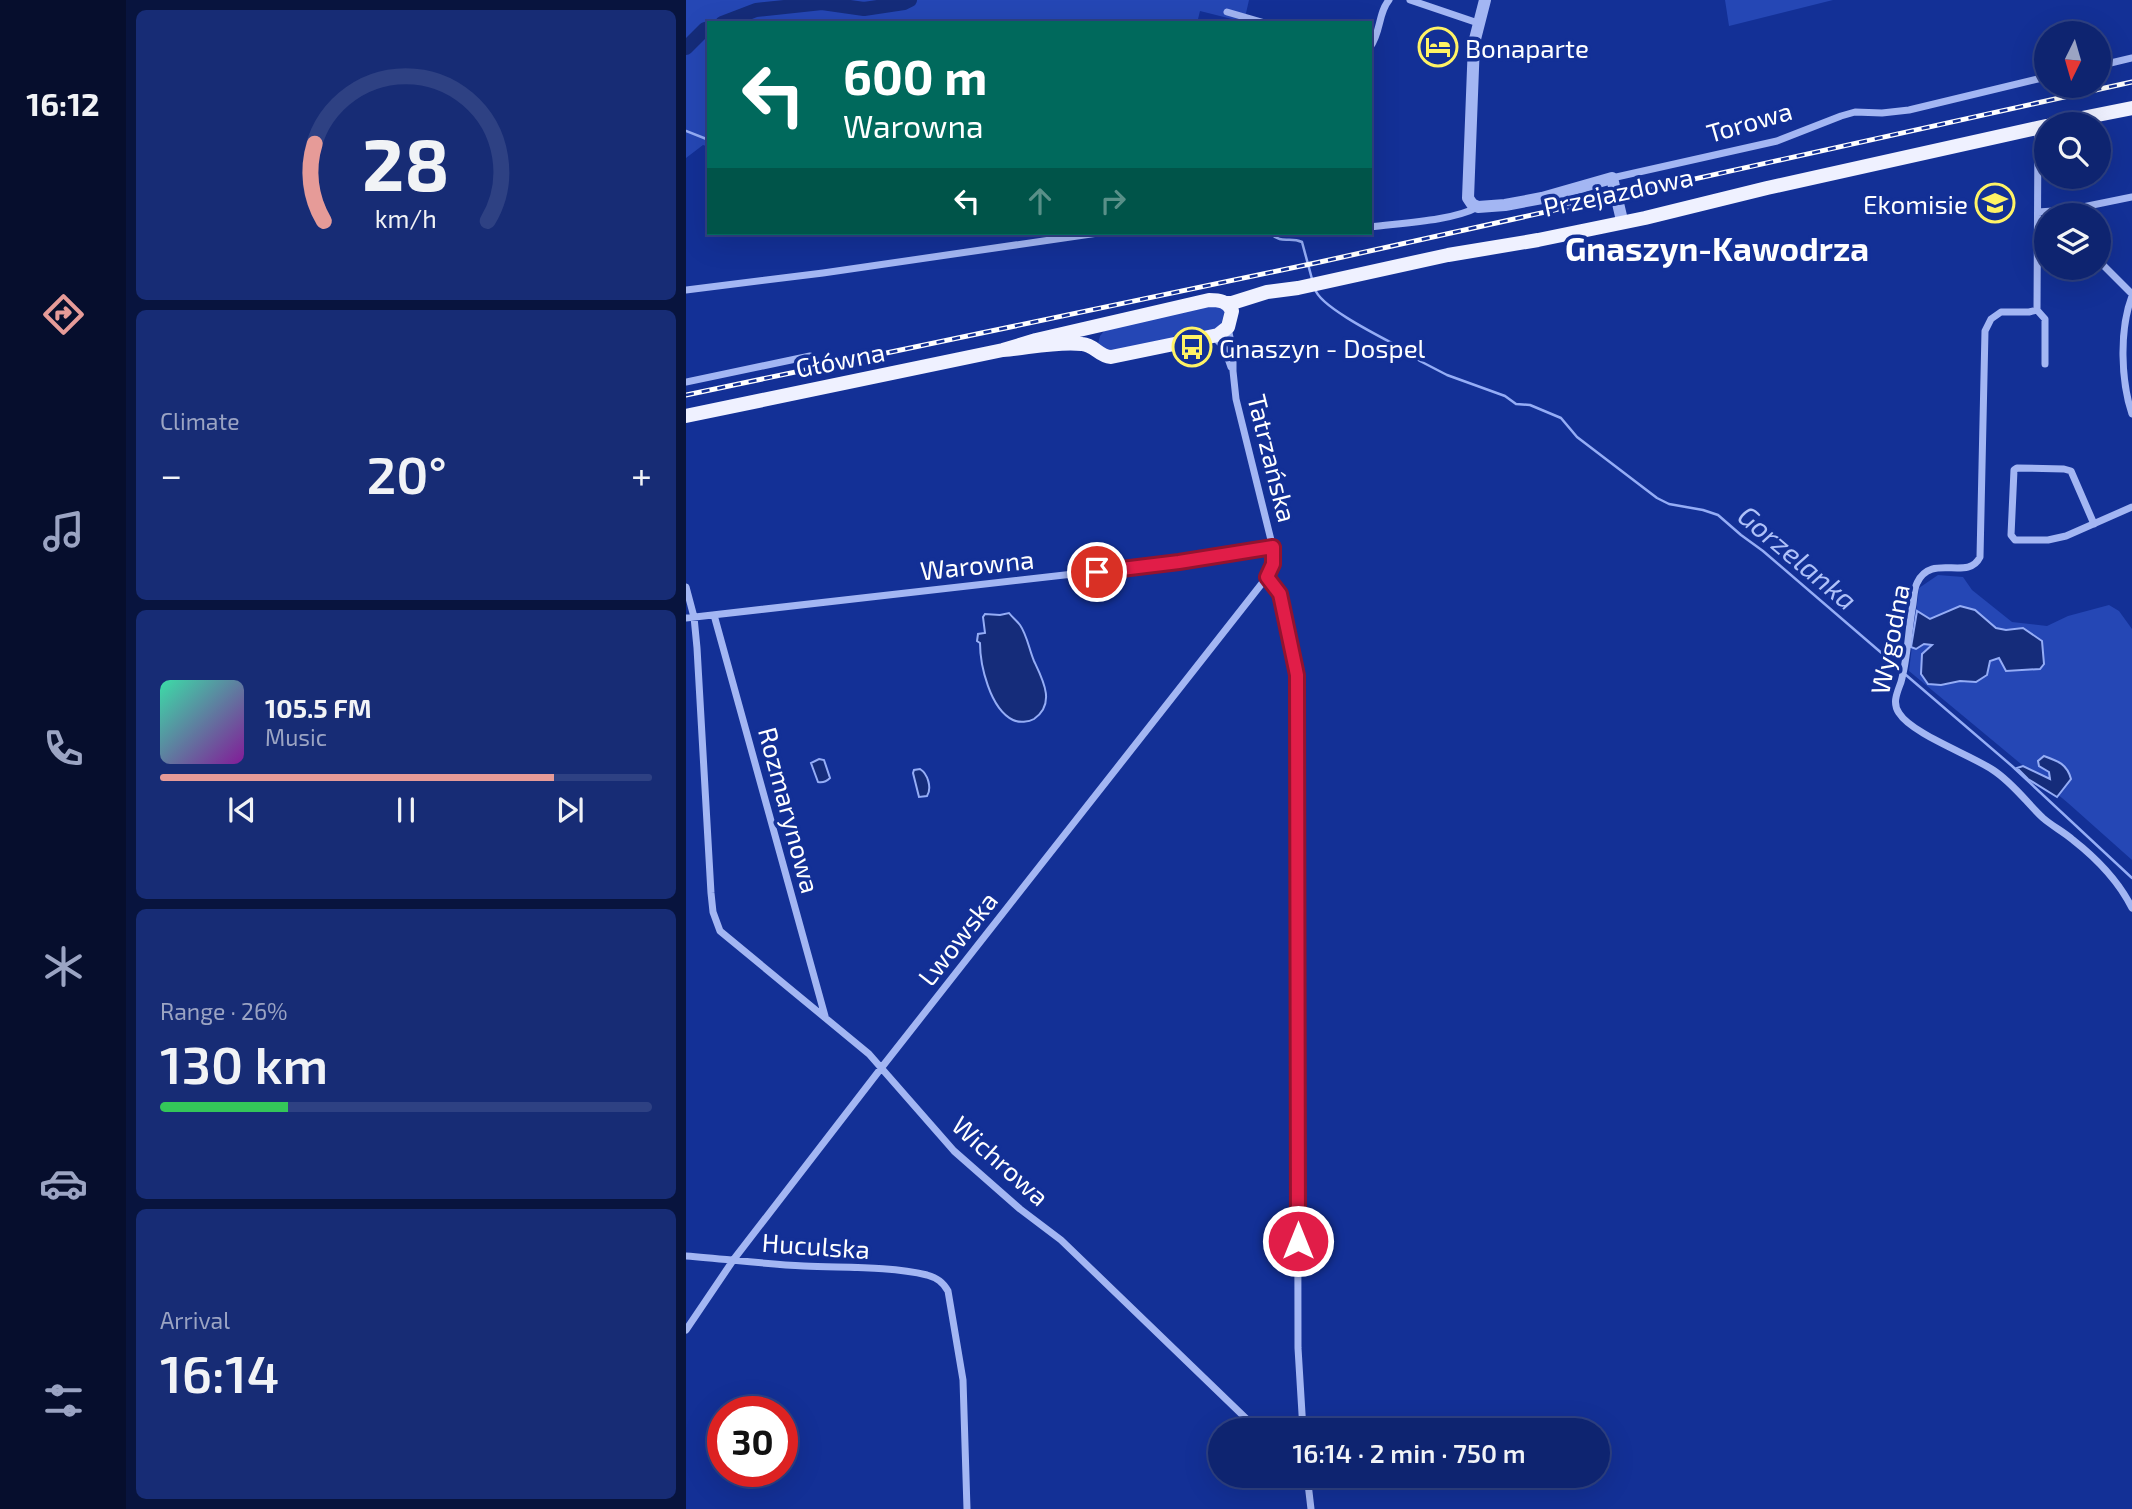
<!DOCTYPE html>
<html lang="en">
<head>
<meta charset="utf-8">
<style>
  :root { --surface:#0e2470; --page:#172c75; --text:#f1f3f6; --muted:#9ba4c3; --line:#2e4183; --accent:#e69b98 }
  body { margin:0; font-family:"Exo 2",sans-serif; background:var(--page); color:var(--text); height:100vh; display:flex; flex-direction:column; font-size:26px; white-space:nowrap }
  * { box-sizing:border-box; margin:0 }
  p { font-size:23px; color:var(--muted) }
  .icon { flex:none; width:38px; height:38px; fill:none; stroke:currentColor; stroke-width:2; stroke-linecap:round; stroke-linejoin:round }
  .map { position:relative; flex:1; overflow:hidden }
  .side { display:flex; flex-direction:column; gap:10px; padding:10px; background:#08143e; width:560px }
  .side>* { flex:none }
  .hud { position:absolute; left:21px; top:21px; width:665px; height:214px; border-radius:0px; box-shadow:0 7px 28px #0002,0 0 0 2px var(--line); background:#00695c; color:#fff; overflow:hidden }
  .needle { width:46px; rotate:185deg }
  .controls { position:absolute; left:1348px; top:21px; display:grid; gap:14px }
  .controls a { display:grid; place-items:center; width:77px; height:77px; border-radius:50%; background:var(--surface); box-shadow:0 7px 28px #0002,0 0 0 2px var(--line); font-size:35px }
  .speed { position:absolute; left:21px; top:1396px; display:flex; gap:14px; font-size:35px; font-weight:700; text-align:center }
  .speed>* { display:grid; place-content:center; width:91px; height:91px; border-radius:50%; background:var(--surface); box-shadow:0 7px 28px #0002,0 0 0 2px var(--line); line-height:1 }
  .speed .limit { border:10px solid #d22; background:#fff; color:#111 }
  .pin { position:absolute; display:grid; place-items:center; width:60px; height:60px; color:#fff; margin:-30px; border:4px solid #fff; border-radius:50%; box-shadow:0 2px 7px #0007 }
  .me { position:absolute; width:77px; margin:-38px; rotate:0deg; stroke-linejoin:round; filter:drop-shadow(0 0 5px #0008) }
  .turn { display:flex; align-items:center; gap:24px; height:147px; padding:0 21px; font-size:32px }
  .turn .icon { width:91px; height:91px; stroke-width:2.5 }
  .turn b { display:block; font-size:49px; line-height:60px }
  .lanes { display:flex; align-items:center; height:66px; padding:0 21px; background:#0003; justify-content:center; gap:35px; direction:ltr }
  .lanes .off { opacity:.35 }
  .big { font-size:52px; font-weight:600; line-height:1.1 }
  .side .widget { flex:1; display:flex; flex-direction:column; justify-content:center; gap:10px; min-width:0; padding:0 24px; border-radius:10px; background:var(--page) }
  .side .dial { align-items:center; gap:0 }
  .dial svg { height:182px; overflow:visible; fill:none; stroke:var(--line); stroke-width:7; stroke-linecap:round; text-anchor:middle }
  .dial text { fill:var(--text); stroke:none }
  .song { display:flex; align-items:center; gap:21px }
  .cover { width:84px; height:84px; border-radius:10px; background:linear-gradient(135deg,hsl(160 70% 55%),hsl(290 70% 35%)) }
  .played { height:7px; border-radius:4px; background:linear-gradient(90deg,var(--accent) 80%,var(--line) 80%) }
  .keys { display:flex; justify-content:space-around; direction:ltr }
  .heat { display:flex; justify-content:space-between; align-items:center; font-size:38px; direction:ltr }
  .charge { height:10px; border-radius:5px; background:linear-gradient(90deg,#34c759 26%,var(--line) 0) }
  .trip { position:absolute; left:522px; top:1418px; width:402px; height:70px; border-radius:35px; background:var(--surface); box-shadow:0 7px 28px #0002,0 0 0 2px var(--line); font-weight:600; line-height:70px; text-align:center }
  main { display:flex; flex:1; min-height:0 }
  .tabs { display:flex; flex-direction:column; width:126px; justify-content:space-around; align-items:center; background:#060e2d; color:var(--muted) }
  .tabs .icon { width:49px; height:49px }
  .tabs .selected { color:var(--accent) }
  .tabs b { font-size:32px; color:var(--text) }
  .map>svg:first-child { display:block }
  .green { fill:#2547b5 }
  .water { fill:#152c7a; stroke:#95adf6; stroke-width:2 }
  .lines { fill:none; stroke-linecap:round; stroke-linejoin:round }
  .stream { stroke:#95adf6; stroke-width:2.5 }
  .river { stroke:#152c7a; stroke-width:14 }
  .minor { stroke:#a3b6f3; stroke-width:7 }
  .tertiary { stroke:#a3b6f3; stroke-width:12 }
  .primary { stroke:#eff1ff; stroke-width:14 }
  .rail-casing { stroke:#fff; stroke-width:5 }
  .rail { stroke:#133096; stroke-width:2.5; stroke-dasharray:8; stroke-linecap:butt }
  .route-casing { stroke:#92132f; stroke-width:18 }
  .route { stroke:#e11d48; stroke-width:12 }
  .labels { text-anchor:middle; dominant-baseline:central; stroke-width:7; stroke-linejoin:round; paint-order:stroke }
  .poi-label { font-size:26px; fill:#fff; stroke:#133096; text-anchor:start }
  .street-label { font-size:26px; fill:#fff; stroke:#133096 }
  .water-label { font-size:28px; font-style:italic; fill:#afc1f9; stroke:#133096 }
  .district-label { font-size:33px; font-weight:bold; fill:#fff; stroke:#133096 }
</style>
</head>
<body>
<main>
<nav class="tabs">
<b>16:12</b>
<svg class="icon selected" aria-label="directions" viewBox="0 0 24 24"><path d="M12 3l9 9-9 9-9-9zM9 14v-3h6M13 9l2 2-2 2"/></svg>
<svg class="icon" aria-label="music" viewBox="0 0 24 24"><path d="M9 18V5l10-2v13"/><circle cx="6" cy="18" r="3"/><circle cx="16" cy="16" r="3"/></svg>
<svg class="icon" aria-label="phone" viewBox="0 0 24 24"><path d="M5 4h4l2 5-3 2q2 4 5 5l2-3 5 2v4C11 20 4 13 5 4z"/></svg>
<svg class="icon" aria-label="climate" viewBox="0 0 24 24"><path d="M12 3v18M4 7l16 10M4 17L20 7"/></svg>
<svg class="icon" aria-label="car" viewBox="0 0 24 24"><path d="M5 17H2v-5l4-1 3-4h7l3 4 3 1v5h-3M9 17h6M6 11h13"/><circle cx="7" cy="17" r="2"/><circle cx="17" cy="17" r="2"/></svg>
<svg class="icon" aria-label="filters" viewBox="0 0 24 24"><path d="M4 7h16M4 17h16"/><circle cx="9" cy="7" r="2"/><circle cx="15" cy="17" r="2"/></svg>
</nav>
<section class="side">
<div class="widget dial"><svg viewBox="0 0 100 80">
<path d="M14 69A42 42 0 1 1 86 69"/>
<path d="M14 69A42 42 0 0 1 10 35" stroke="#e69b98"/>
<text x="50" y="56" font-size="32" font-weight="700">28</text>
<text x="50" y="72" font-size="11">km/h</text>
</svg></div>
<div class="widget"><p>Climate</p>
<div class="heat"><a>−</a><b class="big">20°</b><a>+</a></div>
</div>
<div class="widget">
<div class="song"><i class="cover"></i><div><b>105.5 FM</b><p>Music</p></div></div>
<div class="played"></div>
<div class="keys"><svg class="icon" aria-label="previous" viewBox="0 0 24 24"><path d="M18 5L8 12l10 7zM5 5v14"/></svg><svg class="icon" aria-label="pause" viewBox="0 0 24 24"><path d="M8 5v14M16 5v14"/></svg><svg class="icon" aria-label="next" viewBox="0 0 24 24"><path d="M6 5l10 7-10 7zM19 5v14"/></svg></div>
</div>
<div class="widget"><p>Range · 26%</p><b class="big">130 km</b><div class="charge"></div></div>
<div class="widget"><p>Arrival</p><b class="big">16:14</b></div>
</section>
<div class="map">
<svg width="1446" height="1509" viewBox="0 0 1446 1509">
  <rect width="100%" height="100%" fill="#133096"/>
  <!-- green -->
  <path class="green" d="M0 0H563L558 22 514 11 511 23H23V147L17 145 0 158Z
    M1039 0H1147L1043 26Z
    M522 304 539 309 535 325 528 329 432 353 419 349 412 344 414 336 418 331Z
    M1252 575 1277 577 1286 590 1326 622 1361 626 1382 616 1423 605 1433 611 1446 629V860L1382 803 1223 671 1233 588Z"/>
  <!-- water -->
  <path class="water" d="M1274 606 1289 610 1310 628 1320 630 1337 628 1356 641 1358 664 1354 669 1320 671 1313 658 1304 661 1301 675 1290 682 1274 681 1255 685 1242 684 1235 674 1236 654 1246 645 1238 644 1230 649 1225 647 1231 611 1244 619Z
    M323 613C326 617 331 621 334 625 341 635 343 649 348 661 357 680 370 704 348 719 343 722 333 723 327 720 304 709 294 665 294 643L291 641 292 634 299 633 297 617 299 614 314 615Z
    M1358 756C1372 761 1381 764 1385 779L1371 797 1342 779 1331 768 1337 766 1364 779 1363 772 1353 766 1352 761Z
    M133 759 138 760 144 778C140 782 137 783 132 782L125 763Z
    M234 769C242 774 246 788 241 796L233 797 227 773 228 770Z"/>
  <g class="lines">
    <!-- stream -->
    <path class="stream" d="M0 131 23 140
      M584 233C596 245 603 236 616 242L626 279
      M629 289C634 308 703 341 723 352L734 361 761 375 819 396 830 404 844 405 875 418 891 437 971 498 983 504 1017 510 1032 515 1055 535 1077 551 1213 668
      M1220 675 1326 766 1446 878"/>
    <!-- river -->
    <path class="river" d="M36 23 70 10 136 3 178 9 218 3 224 0
      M0 48 19 29 23 28"/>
    <!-- minor -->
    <path class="minor" d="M724 0 792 23
      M541 12 579 23
      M684 47C695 33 692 13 703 0
      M1412 66 1446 58
      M1352 128 1351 310 1359 319V364
      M926 178 1091 141 1155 116 1169 112 1196 113 1223 110 1360 77
      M1352 212 1382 210 1446 197
      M684 227C715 223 766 221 792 207
      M1412 260 1446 294
      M0 290 137 273 412 233
      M1446 296C1433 330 1435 381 1446 414
      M1351 310 1343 312H1315L1305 319 1299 331 1294 557C1282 582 1245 552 1231 583 1228 589 1228 597 1227 604 1222 630 1222 657 1215 682 1211 693 1206 703 1213 713 1226 734 1285 755 1307 770 1327 783 1340 802 1357 818 1366 826 1378 832 1387 840 1410 858 1433 882 1446 908
      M527 336 538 347 545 367
      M0 382 124 356
      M1408 524 1385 471 1378 469 1331 468 1328 470 1325 535 1329 540H1362L1380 536 1446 507
      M581 577 594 594 611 675 612 1348 617 1430
      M0 587 8 617 11 648 25 893 27 912 34 931 183 1054 268 1151 334 1209 375 1240 572 1430
      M28 615 139 1016
      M0 618 493 562 587 547
      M0 1256C40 1259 78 1264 118 1266 157 1268 203 1266 241 1275 251 1278 257 1282 262 1291L277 1380 281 1509
      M0 1330 48 1259 196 1067 581 577 587 564 586 544 550 399 547 371V352L542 328
      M621 1475 625 1509"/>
    <!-- tertiary -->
    <path class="tertiary" d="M799 0 788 43 782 198 786 204 792 207 819 205 856 198 926 178 935 216"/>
    <!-- primary -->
    <path class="primary" d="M1366 124 1446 108
      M540 303H546L581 292 612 288 762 255 852 240 959 218 1081 188 1360 126
      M0 416 317 350 350 340 523 300C533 300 542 301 546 311L542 327 532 335 425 357C412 356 409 345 396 344 371 341 342 348 317 350"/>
    <defs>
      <path id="rail" d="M0 395 634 262 1446 82"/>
    </defs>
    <!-- rail casing -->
    <use href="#rail" class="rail-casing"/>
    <!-- rail -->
    <use href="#rail" class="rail"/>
  </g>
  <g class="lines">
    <defs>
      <path id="route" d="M411 572 493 562 587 547V564L581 577 594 594 611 675 612 1241"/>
    </defs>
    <!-- route casing -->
    <use href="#route" class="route-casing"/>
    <!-- route -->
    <use href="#route" class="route"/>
  </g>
  <!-- icons -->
  <defs>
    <symbol id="hotel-ring" viewBox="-11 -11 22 22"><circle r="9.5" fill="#133096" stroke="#fff365" stroke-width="1.5"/><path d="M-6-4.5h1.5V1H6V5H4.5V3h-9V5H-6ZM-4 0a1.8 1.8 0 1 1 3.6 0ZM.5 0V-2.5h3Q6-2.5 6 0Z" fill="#fff365"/></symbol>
    <symbol id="school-ring" viewBox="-11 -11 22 22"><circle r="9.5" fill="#133096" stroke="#fff365" stroke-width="1.5"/><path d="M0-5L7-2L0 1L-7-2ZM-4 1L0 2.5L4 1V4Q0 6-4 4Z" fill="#fff365"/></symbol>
    <symbol id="bus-ring" viewBox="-11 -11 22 22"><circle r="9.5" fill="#133096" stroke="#fff365" stroke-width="1.5"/><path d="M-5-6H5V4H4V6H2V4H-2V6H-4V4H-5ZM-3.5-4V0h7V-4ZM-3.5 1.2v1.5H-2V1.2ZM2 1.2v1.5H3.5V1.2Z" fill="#fff365"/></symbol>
  </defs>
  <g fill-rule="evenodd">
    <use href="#hotel-ring" x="730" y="25" width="44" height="44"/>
    <use href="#school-ring" x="1287" y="181" width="44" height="44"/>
    <use href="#bus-ring" x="484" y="325" width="44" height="44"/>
  </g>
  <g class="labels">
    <!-- poi labels -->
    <g class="poi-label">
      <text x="779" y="47">Bonaparte</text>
      <text x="1282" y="203" text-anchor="end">Ekomisie</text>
      <text x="533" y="347">Gnaszyn - Dospel</text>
    </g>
    <!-- street labels -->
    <g class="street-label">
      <text transform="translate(1063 121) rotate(-16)">Torowa</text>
      <text transform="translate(932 191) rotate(-12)">Przejazdowa</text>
      <text transform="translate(154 359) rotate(-11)">Główna</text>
      <text transform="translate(587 458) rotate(76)">Tatrzańska</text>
      <text transform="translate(291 564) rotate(-6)">Warowna</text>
      <text transform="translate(1203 639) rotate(-79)">Wygodna</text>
      <text transform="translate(104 810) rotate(75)">Rozmarynowa</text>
      <text transform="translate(271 938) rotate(-52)">Lwowska</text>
      <text transform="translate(315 1160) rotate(42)">Wichrowa</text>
      <text transform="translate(130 1245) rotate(4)">Huculska</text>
    </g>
    <!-- water labels -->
    <g class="water-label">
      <text transform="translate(1112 557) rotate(40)">Gorzelanka</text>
    </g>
    <!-- district labels -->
    <g class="district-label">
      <text x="1031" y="248">Gnaszyn-Kawodrza</text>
    </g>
  </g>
</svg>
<div class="controls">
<a><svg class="needle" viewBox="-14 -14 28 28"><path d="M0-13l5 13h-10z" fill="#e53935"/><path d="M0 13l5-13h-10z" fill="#9ba4c3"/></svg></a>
<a><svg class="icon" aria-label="search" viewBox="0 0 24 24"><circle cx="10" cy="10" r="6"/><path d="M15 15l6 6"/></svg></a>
<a><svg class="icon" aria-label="layers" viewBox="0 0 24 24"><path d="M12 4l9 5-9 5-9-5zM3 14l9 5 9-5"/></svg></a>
</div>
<div class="speed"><div class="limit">30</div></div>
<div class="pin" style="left:411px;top:572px;background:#d93025"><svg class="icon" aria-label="arrive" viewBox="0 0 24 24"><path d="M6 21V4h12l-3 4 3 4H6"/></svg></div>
<svg class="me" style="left:612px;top:1241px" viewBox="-20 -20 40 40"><circle r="17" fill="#e11d48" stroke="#fff" stroke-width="3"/><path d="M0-11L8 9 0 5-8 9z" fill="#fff"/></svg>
<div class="trip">16:14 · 2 min · 750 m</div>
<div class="hud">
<div class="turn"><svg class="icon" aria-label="left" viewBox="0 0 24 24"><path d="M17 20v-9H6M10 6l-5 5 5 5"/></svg><div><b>600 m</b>Warowna</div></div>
<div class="lanes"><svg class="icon" aria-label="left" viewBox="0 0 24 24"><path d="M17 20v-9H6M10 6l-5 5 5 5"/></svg><svg class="icon off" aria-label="ahead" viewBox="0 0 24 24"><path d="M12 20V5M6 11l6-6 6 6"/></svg><svg class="icon off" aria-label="right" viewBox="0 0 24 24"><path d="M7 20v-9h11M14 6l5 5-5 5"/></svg></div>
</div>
</div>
</main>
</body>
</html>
